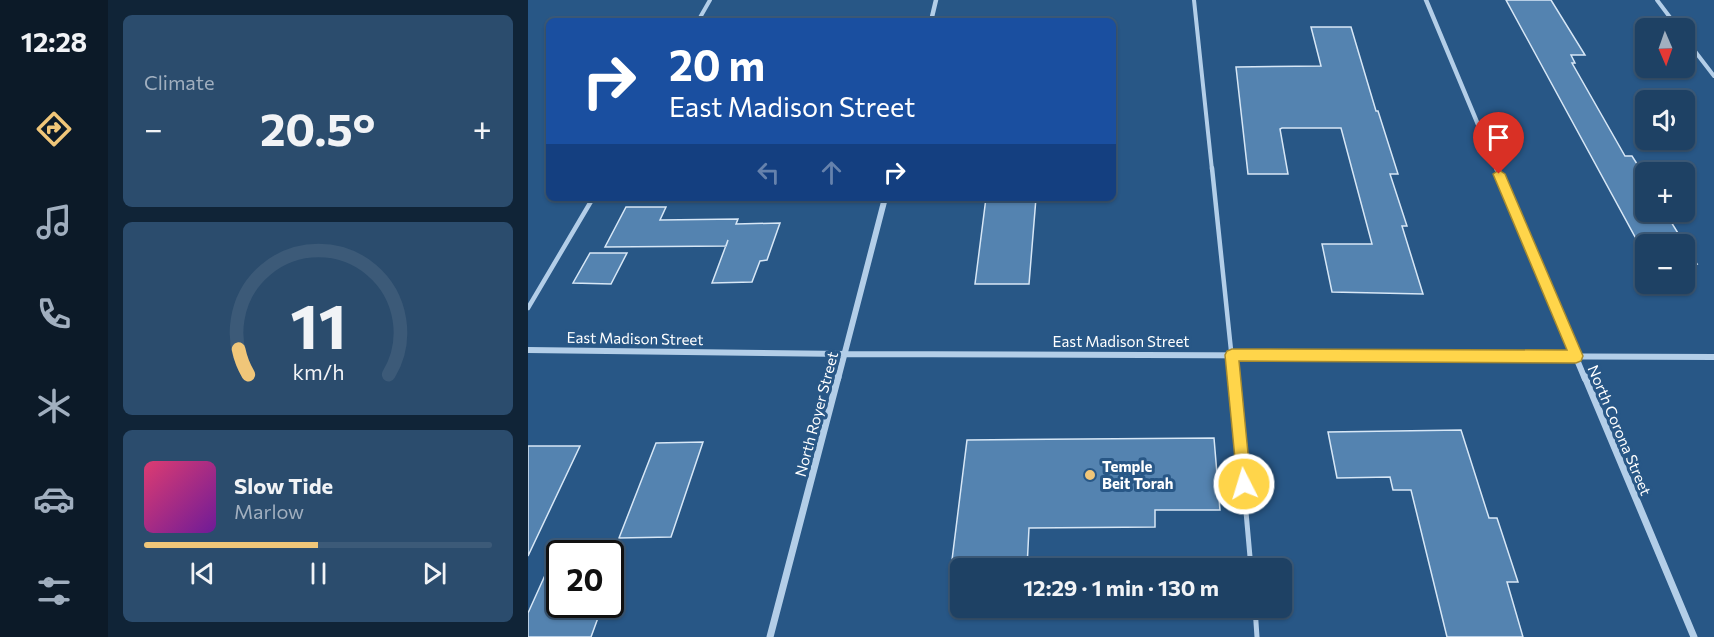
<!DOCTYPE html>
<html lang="en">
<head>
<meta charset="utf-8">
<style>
  :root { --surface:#1e4164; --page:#2b4c6d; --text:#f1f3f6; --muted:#a1afbf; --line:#3c5a78; --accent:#f0c679 }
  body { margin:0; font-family:Commissioner,sans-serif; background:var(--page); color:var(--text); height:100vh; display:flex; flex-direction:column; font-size:22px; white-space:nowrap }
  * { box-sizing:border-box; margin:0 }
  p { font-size:20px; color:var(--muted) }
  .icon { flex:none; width:33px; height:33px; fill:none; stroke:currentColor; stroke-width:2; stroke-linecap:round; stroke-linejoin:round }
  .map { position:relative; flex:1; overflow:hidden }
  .sheet { display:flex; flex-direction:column; gap:15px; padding:15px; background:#102437; width:420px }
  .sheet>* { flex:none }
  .top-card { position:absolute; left:18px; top:18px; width:570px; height:183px; border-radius:9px; box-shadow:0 2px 4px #0004,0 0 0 2px var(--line); background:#1a4fa0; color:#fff; overflow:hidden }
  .needle { width:39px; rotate:178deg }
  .fabs { position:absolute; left:1107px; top:18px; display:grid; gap:12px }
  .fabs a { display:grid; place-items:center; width:60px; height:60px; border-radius:9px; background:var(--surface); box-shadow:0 2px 4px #0004,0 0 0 2px var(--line); font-size:30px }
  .speed { position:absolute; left:18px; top:540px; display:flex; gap:12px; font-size:30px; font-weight:700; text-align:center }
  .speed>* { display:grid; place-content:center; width:78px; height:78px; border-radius:50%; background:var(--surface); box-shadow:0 2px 4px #0004,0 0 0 2px var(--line); line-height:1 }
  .speed .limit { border:3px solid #111; border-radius:9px; background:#fff; color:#111 }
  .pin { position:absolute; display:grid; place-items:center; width:51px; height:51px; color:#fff; margin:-62px -26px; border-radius:50% 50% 50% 0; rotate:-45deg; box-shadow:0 0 6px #0007 }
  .pin .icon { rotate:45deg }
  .me { position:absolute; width:66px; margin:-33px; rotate:355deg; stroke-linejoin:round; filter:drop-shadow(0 0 4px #0008) }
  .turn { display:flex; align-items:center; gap:21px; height:126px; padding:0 24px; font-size:27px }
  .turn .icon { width:78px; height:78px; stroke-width:2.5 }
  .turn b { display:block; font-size:42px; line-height:51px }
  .lanes { display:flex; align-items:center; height:57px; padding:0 24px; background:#0003; justify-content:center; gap:30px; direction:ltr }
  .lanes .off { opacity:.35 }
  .big { font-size:45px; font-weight:700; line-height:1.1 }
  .sheet .widget { flex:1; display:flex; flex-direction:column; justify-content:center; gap:9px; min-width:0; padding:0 21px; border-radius:9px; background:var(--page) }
  .sheet .dial { align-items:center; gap:0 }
  .dial svg { height:156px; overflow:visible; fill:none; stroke:var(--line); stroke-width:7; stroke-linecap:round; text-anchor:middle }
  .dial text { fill:var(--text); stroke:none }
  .song { display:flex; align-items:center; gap:18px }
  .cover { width:72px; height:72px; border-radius:9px; background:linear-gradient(135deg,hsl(340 70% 55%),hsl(280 70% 35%)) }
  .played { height:6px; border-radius:3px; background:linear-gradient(90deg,var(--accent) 50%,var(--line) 50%) }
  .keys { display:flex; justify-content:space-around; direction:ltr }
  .heat { display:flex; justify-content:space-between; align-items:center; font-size:33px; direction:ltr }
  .trip { position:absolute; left:422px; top:558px; width:342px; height:60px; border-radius:9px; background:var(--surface); box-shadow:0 2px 4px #0004,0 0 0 2px var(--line); font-weight:700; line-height:60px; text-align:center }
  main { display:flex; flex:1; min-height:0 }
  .tabs { display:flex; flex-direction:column; width:108px; justify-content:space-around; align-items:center; background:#0c1a28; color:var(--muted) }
  .tabs .icon { width:42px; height:42px }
  .tabs .selected { color:var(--accent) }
  .tabs b { font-size:27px; color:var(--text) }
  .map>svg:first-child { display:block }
  .building { fill:#5483b0; stroke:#d7e7f6; stroke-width:1.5 }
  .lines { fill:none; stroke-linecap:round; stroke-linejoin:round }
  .lane-far2 { stroke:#b3cee8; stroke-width:4 }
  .lane-far1 { stroke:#b3cee8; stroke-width:4.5 }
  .lane { stroke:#b3cee8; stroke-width:5 }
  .street-far2 { stroke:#b3cee8; stroke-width:4.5 }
  .street-far1 { stroke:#b3cee8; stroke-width:6 }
  .street { stroke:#b3cee8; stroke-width:7 }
  .route { fill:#ffd54a; stroke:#a68a30; stroke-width:1.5 }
  .poi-dot { fill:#f0c679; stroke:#285786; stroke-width:2 }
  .labels { text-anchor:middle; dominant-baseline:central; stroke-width:6; stroke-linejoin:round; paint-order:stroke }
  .street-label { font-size:15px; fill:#fff; stroke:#285786 }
  .poi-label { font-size:15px; font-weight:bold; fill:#fff; stroke:#285786; text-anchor:start }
</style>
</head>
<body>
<main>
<nav class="tabs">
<b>12:28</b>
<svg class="icon selected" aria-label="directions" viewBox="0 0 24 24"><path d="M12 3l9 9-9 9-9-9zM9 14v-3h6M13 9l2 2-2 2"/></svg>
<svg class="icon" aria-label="music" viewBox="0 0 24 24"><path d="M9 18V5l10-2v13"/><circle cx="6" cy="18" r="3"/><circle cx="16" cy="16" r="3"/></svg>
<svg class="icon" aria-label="phone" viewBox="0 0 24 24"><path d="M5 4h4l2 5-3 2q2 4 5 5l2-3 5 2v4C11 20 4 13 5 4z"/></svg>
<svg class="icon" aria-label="climate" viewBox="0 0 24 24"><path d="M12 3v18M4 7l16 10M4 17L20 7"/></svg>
<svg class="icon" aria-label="car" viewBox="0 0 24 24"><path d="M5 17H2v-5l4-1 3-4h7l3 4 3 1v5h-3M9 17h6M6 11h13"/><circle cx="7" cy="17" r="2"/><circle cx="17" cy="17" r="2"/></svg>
<svg class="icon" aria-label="filters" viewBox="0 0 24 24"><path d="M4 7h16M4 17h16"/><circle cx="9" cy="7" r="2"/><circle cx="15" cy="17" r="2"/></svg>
</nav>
<section class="sheet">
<div class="widget"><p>Climate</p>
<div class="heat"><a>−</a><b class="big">20.5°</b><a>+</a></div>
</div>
<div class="widget dial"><svg viewBox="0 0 100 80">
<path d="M14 69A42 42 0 1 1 86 69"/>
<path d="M14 69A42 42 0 0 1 9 56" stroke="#f0c679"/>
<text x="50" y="56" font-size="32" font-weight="700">11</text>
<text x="50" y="72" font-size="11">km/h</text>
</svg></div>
<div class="widget">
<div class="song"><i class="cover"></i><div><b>Slow Tide</b><p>Marlow</p></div></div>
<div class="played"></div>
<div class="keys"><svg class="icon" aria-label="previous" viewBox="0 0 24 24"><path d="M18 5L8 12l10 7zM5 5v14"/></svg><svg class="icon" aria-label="pause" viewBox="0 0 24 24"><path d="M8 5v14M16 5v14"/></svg><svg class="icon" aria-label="next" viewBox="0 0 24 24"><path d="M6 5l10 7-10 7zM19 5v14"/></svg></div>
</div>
</section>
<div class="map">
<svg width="1186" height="637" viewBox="0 0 1186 637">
  <rect width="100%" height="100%" fill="#285786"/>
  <!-- building -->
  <path class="building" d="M978 0H1023L1057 55H1043L1047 63H1044L1097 156H1104L1118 178V212H1137L1169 264H1156V244H1118V257Z
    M783 27H823L848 111H850L870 174H862L879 226H874L895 294 804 292 794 244H844L813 128H754L752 129 760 174H720L708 67 793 66Z
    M458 198H508L501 284H447Z
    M98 207H138L132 220 210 219 208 224 252 223 239 260 232 261 224 282 184 283 200 240 198 246 77 247Z
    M62 253H99L83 284 45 283Z
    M933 430 961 518H969L990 582H979L995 637H919L883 490H865L862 477 809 478 800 432Z
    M686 438 692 510H627V527L501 528 499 568H423L439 440Z
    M175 442 143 537 91 538 128 443Z
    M0 446H52L0 556Z
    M32 542V604H75L63 637H0V613Z"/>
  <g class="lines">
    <!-- lane-far2 -->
    <path class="lane-far2" d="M666 0 684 170
      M1129 0 1150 28
      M170 21 182 0
      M1156 37 1186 76"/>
    <!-- lane-far1 -->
    <path class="lane-far1" d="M684 168 706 379
      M0 308 65 198"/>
    <!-- lane -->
    <path class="lane" d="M706 377 723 568
      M727 608 729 637"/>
    <!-- street-far2 -->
    <path class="street-far2" d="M898 0 969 170
      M403 21 408 0"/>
    <!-- street-far1 -->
    <path class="street-far1" d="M969 168 1057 379
      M0 350 318 354 1186 357
      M310 379 357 198"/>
    <!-- street -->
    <path class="street" d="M1057 377 1166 637
      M242 637 310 377"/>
  </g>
  <!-- route -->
  <path class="route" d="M971 170 977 174 1055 356 1053 361 1048 363 711 361 723 484 721 490 716 492 710 490 697 355 699 351 704 349 1039 350 965 174Z"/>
  <!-- markers -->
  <circle class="poi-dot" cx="562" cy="475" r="6"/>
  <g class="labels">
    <!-- street labels -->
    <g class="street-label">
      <text transform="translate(107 338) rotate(1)">East Madison Street</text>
      <text x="593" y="341">East Madison Street</text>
      <text transform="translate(288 414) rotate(-75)">North Royer Street</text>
      <text transform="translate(1092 430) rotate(67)">North Corona Street</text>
    </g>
    <!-- poi labels -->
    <g class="poi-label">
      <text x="574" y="466">Temple<tspan x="574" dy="17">Beit Torah</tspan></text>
    </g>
  </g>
</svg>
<div class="fabs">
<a><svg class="needle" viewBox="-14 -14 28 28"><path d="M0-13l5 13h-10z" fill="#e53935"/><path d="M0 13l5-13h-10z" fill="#a1afbf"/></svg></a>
<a><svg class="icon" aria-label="sound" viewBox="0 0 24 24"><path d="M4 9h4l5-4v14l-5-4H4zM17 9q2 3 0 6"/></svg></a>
<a>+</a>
<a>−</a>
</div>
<div class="speed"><div class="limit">20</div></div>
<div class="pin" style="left:971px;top:174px;background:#d93025"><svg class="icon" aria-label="arrive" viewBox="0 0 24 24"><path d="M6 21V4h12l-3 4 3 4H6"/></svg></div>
<svg class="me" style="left:716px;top:484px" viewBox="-20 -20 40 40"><circle r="17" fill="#ffd54a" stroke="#fff" stroke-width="3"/><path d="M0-11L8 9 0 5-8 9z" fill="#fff"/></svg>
<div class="trip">12:29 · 1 min · 130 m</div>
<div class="top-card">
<div class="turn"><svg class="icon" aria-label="right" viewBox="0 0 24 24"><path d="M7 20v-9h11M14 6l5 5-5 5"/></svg><div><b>20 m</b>East Madison Street</div></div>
<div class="lanes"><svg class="icon off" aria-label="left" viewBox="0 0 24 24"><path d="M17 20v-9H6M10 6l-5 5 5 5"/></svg><svg class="icon off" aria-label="ahead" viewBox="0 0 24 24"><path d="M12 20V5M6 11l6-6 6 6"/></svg><svg class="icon" aria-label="right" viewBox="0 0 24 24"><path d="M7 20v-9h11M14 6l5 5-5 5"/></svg></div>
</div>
</div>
</main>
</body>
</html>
